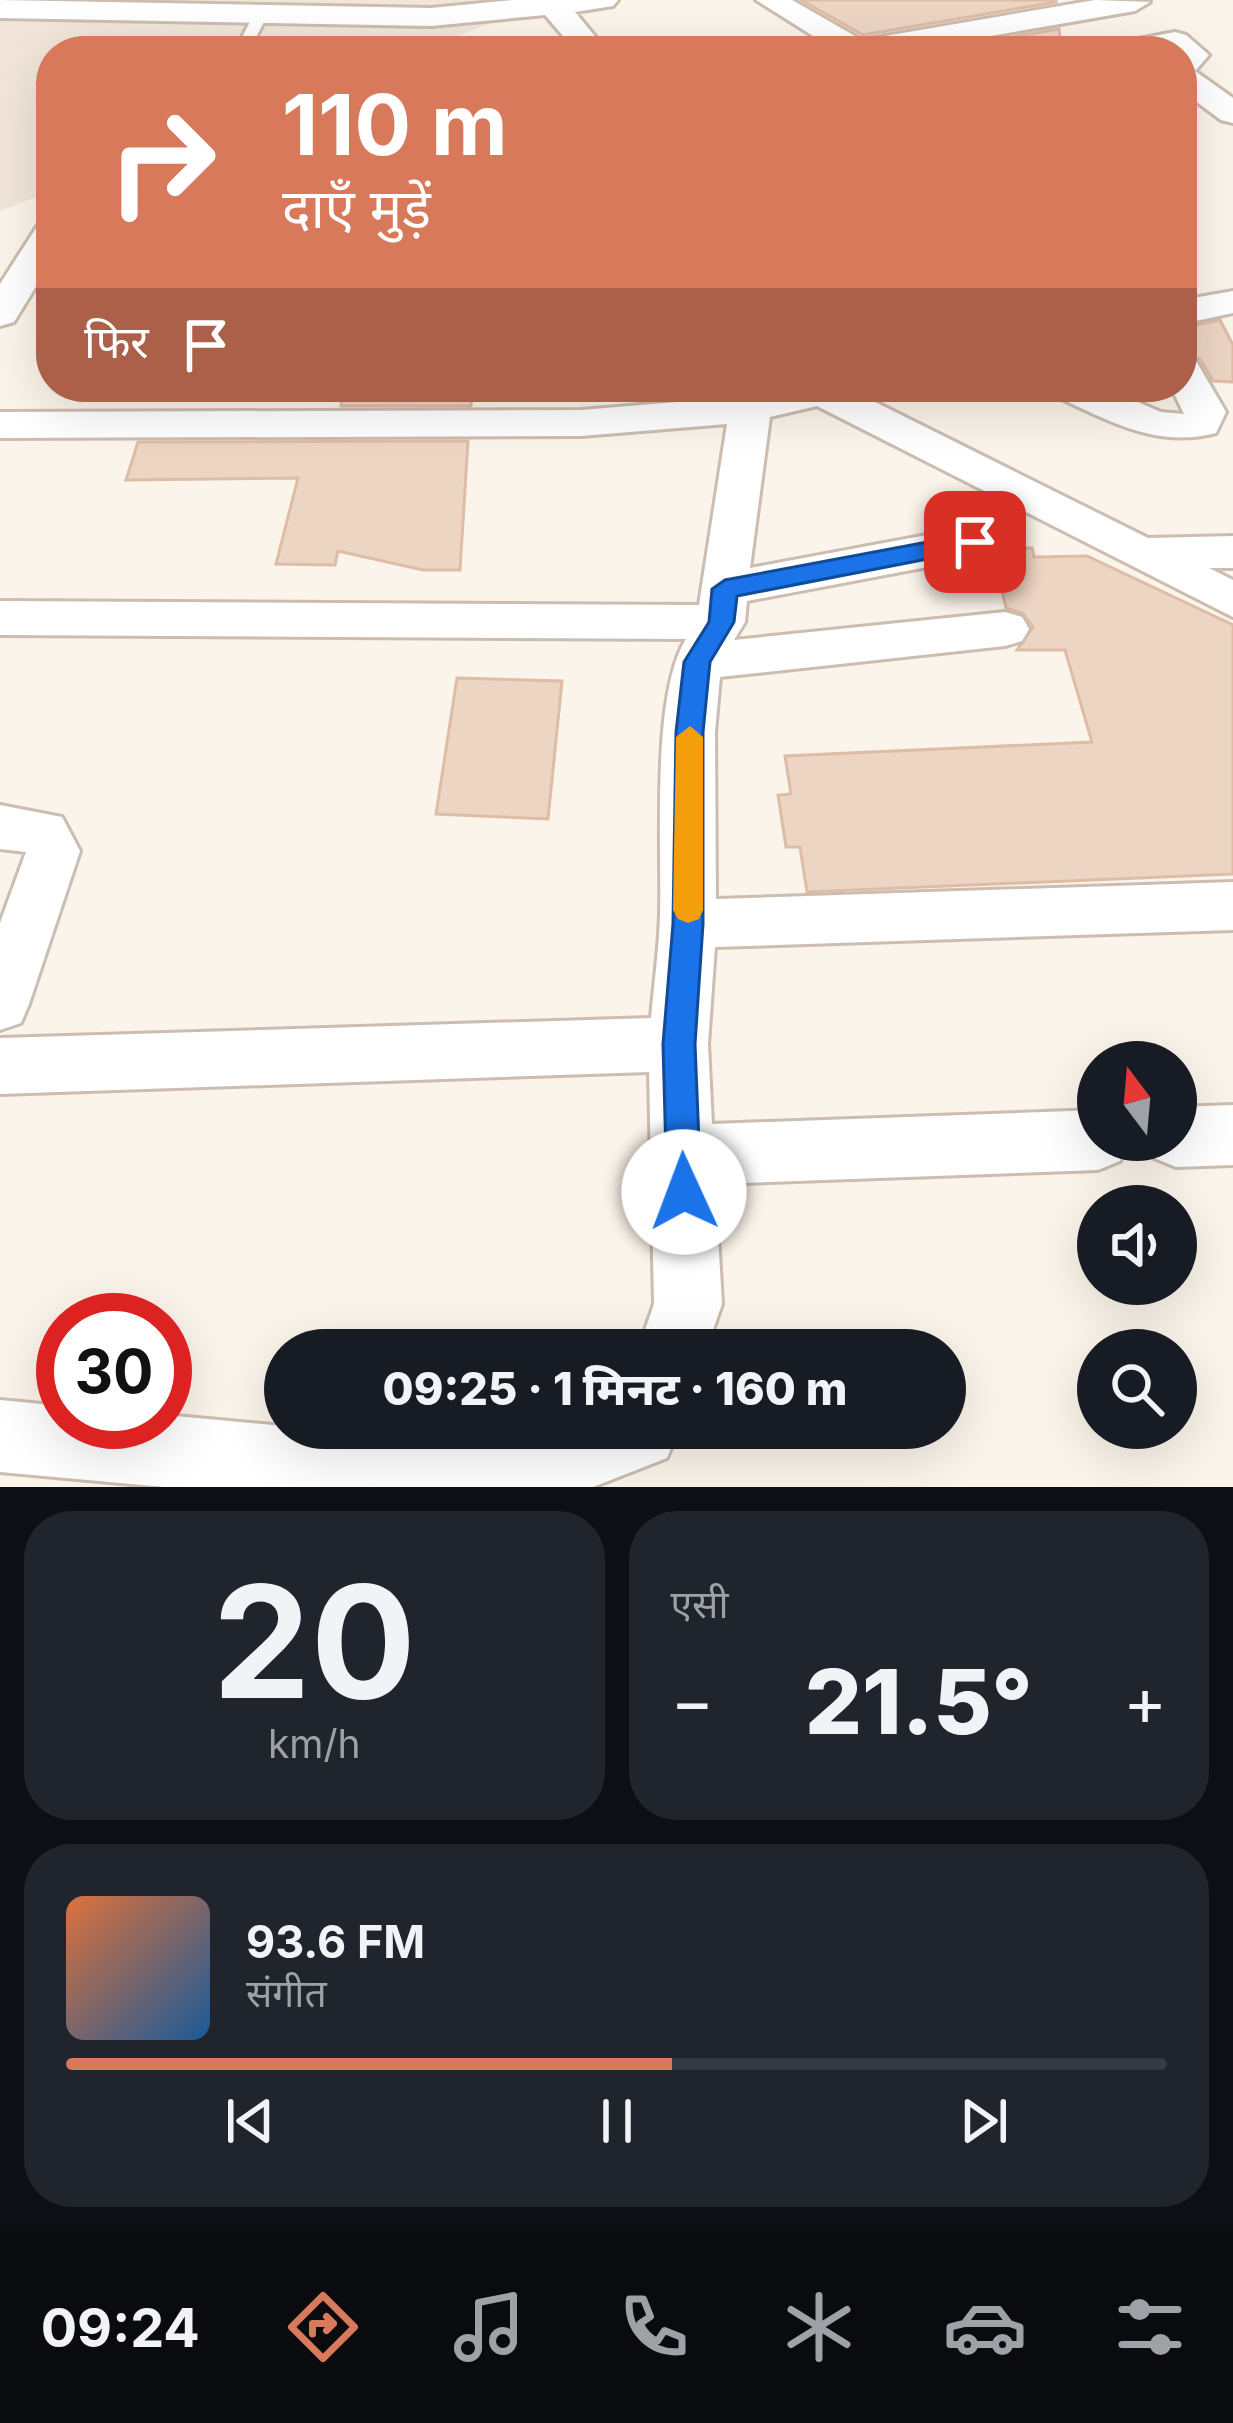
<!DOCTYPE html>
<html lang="hi">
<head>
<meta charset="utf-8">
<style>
  :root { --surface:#171b24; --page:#20242c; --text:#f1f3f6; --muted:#9ea1a6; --line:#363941; --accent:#d8795c }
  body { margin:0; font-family:Inter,"Noto Sans Devanagari",sans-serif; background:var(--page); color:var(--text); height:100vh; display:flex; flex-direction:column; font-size:45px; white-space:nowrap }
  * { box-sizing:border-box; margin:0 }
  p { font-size:39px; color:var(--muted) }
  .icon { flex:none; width:66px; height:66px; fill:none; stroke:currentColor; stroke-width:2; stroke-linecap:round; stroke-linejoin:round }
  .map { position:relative; height:1487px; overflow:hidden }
  .side { display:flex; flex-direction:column; gap:24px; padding:24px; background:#0d0f14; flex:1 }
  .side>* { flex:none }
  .hud { position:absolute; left:36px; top:36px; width:1161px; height:366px; border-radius:48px; box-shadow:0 12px 48px #0002; background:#d8795c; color:#fff; overflow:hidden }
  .needle { width:78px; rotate:344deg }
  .controls { position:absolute; left:1077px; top:1041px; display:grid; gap:24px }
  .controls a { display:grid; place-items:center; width:120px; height:120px; border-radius:50%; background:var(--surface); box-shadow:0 12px 48px #0002; font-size:60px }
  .speed { position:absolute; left:36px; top:1293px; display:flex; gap:24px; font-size:60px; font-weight:700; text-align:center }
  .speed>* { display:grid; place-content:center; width:156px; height:156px; border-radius:50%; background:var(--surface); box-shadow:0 12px 48px #0002; line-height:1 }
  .speed .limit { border:18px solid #d22; background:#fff; color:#111 }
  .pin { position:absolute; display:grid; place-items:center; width:102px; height:102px; color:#fff; margin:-51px; border-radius:24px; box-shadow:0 6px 18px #0006 }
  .me { position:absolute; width:132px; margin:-66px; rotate:358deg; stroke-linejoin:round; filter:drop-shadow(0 0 9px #0008) }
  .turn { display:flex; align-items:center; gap:42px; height:252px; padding:0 48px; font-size:54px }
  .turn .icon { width:156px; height:156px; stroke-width:2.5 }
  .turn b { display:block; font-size:84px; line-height:102px }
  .then { display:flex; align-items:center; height:114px; padding:0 48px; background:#0003; gap:24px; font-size:45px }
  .big { font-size:90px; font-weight:800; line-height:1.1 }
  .side .tile { flex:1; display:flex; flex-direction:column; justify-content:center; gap:18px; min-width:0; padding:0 42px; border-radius:48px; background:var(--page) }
  .side .dial { align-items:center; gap:0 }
  .dial b { font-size:156px; line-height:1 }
  .song { display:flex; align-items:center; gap:36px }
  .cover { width:144px; height:144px; border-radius:18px; background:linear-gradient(135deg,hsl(20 70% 55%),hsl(210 70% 35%)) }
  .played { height:12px; border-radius:6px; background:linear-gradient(90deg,var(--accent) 55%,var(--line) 55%) }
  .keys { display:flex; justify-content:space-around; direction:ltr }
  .heat { display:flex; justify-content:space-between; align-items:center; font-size:66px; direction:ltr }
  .side .tiles { flex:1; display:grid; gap:24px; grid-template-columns:1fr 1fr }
  .tile:last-child { grid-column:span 2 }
  .trip { position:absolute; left:264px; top:1329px; width:702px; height:120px; border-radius:60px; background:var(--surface); box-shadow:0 12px 48px #0002; font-weight:800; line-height:120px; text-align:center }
  .tabs { display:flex; height:192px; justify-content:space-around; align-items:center; background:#090b0e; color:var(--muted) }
  .tabs .icon { width:84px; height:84px }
  .tabs .active { color:var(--accent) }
  .tabs b { font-size:54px; color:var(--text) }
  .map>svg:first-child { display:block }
  .residential { fill:#f1e6d9 }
  .building { fill:#edd5c4; stroke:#debca6; stroke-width:3 }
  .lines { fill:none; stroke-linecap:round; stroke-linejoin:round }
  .lane-casing { stroke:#ccbdb0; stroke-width:6 }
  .street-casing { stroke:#ccbdb0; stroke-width:6 }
  .lane { fill:#fff; fill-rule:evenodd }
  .street { fill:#fff; fill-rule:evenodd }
  .route { fill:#1a73e8; stroke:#114b97; stroke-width:3 }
  .slow { fill:#f59e0b }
</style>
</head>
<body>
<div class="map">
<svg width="1233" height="1487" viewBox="0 0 1233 1487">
  <rect width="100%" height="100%" fill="#fbf4ea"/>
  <!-- residential -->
  <path class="residential" d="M0 0H552L418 51H51V191L0 211Z"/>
  <!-- building -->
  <path class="building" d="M801 0H1056V2L863 35Z
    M1059 29 1062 51H930Z
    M1220 320 1233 345V382L1213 381 1200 359 1182 354V328Z
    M343 387H472L471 406H341Z
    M468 441 460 570H423L338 551 335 565 276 564 298 478 126 480 138 442Z
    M999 548H1032L1034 557 1087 556 1233 625V874L807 892 800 847H786L778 795 791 794 785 756 1092 742 1065 650H1017L1033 627 1023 613 1006 608 994 556Z
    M457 678 562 681 548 819 436 814Z"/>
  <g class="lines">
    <defs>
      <path id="lane" d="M260 12 267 16 249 51H235L253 16Z"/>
      <path id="street" d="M0 0 431 8 513 0H618L613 6 575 12 607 51H576L545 15 431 26 0 18Z
        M756 0H792L862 40 1095 0 1150 2 1135 11 904 51H837Z
        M1175 32 1186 35 1209 55 1195 71 1233 98V123L1221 120 1182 91V51H1108L1112 44Z
        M51 222V262L14 322 0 326V284L38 225Z
        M1233 291V313L1182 324V300Z
        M1182 358 1196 361 1226 412 1216 433C1156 449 1108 420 1055 396L1049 387H1103L1161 412 1184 414 1171 387H1182Z
        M720 387H760L763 393 790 387H864L859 394 1148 538 1233 536V568H1209L1233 580V617L817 406 770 417 750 568 975 526 991 531 998 542 991 553 975 558 747 601 745 622 734 640 1005 612 1022 617 1029 629 1022 641 1005 646 720 677 715 732 716 899 1233 882V930L715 947 708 1044 712 1124 1098 1110V1140H1129L1120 1161 1098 1170 715 1184 722 1304 706 1350H638L654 1304 649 1072 0 1094V1038L651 1018C654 984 659 949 660 915 662 845 651 695 686 639L0 635V601L699 605 727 424 581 436 0 438V412L581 410 725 398Z
        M0 805 62 817 80 851 29 1004 21 1023 0 1030V923L26 852 0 849Z
        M1233 1105V1165L1176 1167 1154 1158 1146 1140H1176V1107Z
        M0 1400 63 1406V1422H165V1415L508 1447 559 1428H679L667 1458 593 1487H164L0 1472Z"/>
    </defs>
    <!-- lane casing -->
    <use href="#lane" class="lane-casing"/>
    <!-- street casing -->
    <use href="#street" class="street-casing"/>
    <!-- lane -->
    <use href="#lane" class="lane"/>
    <!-- street -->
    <use href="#street" class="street"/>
  </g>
  <!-- route -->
  <path class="route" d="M975 533 984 536V548L737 596 734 622 710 662 703 732V924L695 1044 701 1192 696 1204 684 1209 672 1204 667 1192 663 1044 673 924 676 732 684 662 709 622 712 589 725 580Z"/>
  <!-- slow -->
  <path class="slow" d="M690 726 703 737V910L699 919 688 923 678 919 673 910 676 737Z"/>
</svg>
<div class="controls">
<a><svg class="needle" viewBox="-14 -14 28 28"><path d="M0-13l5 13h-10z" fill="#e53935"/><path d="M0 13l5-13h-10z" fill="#9ea1a6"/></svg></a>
<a><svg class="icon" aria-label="sound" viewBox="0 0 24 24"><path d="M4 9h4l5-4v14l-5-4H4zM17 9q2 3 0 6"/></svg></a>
<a><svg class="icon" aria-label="search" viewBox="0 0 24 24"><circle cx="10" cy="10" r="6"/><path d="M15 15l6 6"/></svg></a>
</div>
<div class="speed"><div class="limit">30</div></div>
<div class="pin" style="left:975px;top:542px;background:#d93025"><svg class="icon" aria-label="arrive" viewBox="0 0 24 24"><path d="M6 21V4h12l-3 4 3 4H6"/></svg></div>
<svg class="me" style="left:684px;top:1192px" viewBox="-20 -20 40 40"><circle r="19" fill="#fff"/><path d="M0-13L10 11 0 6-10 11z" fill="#1a73e8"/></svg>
<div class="trip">09:25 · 1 मिनट · 160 m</div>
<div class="hud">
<div class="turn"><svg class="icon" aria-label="right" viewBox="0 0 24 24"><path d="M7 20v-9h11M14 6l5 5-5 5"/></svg><div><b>110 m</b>दाएँ मुड़ें</div></div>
<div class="then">फिर<svg class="icon" aria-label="arrive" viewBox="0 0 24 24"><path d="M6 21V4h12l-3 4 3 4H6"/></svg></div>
</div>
</div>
<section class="side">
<div class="tiles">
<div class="tile dial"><b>20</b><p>km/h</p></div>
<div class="tile"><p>एसी</p>
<div class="heat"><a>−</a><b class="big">21.5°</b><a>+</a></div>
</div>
<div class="tile">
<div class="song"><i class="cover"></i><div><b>93.6 FM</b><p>संगीत</p></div></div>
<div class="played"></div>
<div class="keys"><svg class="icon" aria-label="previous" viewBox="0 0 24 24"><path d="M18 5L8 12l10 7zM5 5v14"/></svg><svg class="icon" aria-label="pause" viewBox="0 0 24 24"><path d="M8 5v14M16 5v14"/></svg><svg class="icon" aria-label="next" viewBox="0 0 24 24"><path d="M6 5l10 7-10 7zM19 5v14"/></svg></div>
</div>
</div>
</section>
<nav class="tabs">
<b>09:24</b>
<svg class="icon active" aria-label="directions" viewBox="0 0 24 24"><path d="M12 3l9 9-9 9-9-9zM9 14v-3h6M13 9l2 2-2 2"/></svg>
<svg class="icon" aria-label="music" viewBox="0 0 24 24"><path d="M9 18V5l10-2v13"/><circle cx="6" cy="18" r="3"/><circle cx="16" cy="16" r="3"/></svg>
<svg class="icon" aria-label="phone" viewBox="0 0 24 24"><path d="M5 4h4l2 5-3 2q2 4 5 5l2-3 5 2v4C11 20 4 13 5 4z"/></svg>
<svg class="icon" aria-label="climate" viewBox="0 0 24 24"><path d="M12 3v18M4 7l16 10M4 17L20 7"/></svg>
<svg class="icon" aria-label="car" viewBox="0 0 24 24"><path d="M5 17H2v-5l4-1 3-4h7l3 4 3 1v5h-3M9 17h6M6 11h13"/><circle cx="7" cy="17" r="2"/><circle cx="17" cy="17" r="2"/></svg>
<svg class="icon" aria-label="filters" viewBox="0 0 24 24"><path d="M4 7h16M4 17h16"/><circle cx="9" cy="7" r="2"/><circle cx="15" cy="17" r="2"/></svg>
</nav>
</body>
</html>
